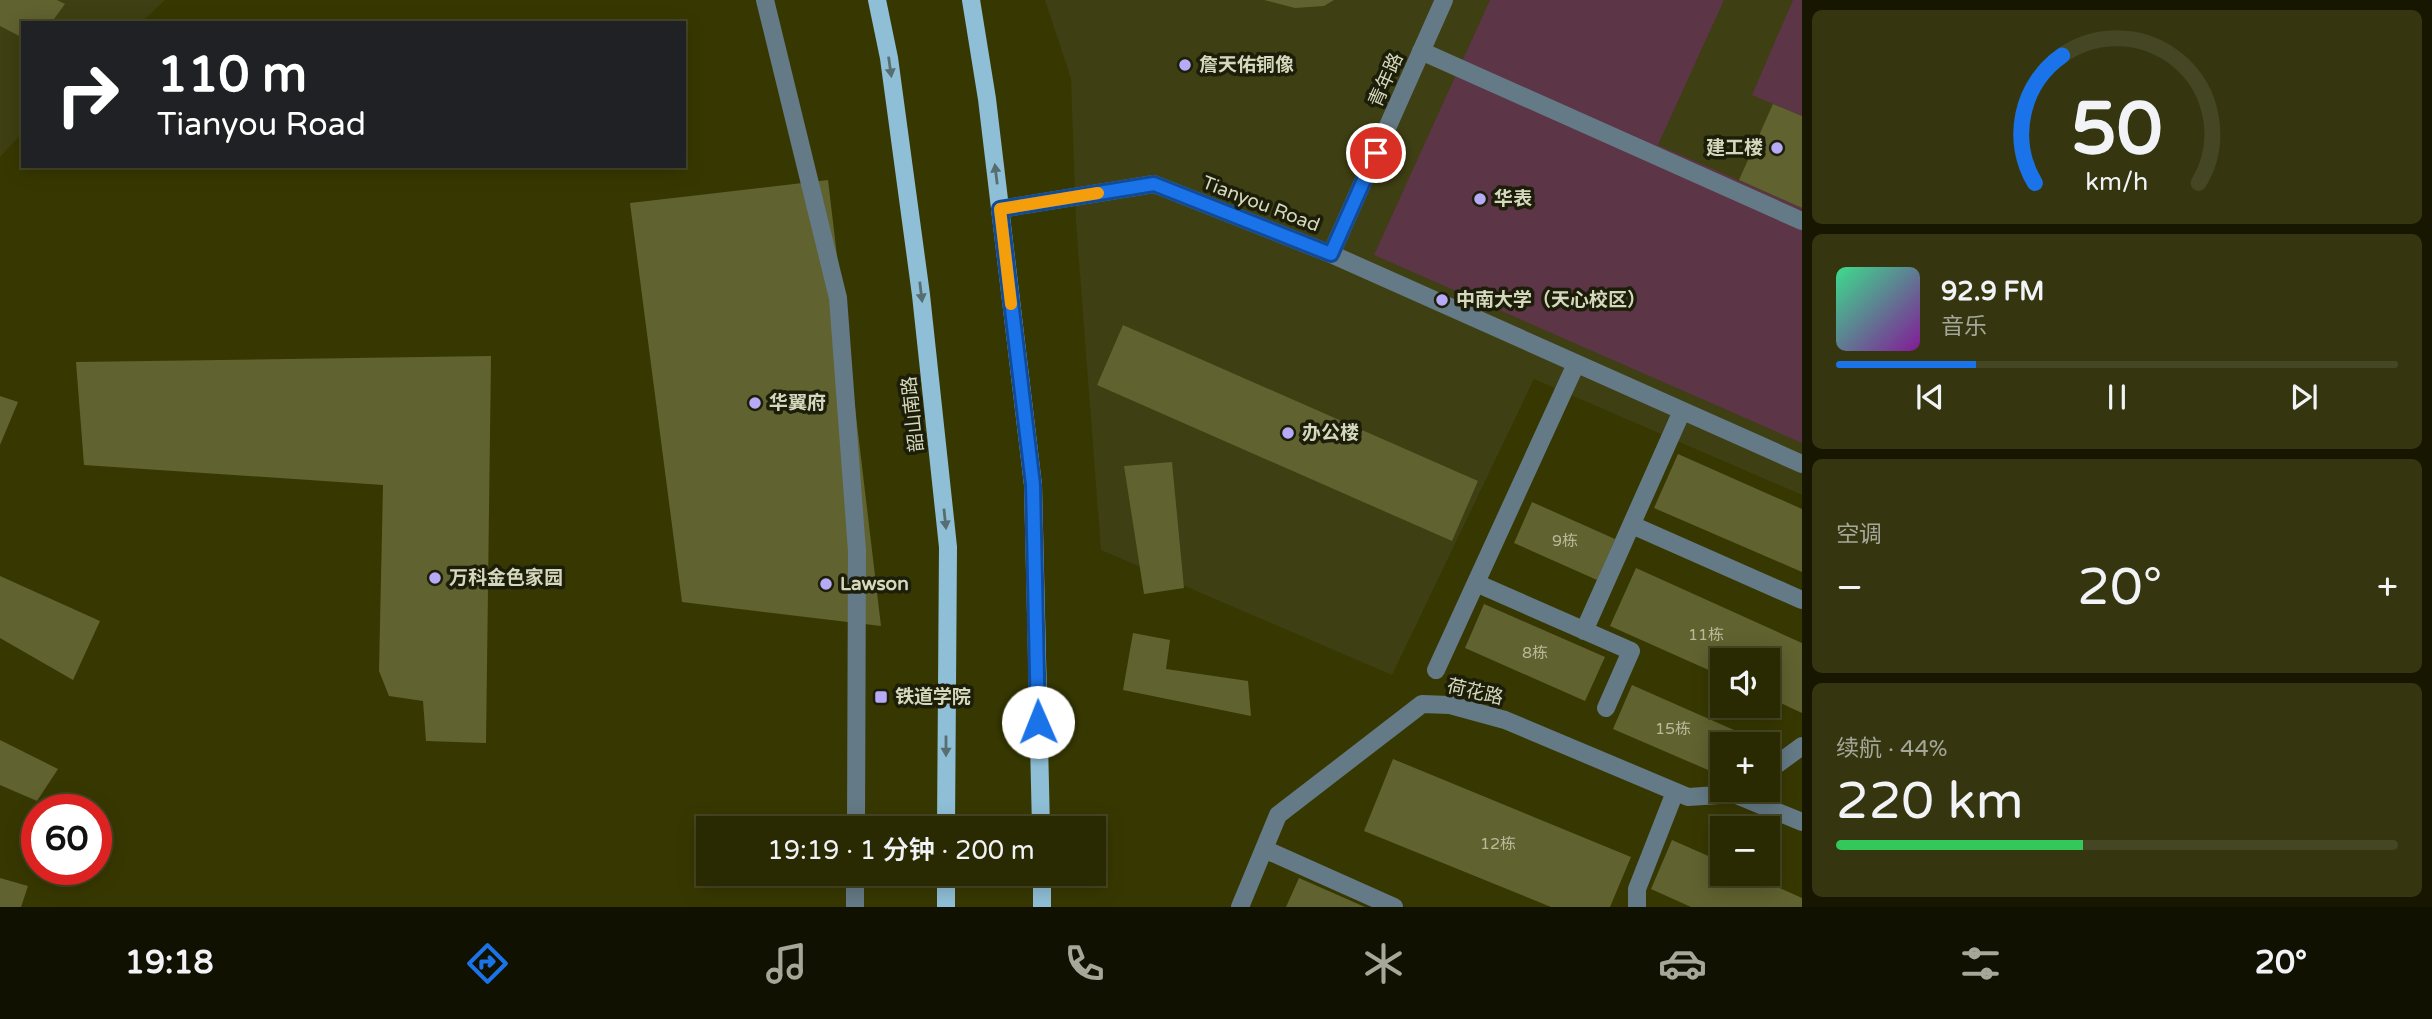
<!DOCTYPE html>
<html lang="zh">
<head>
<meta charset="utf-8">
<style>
  :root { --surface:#292a01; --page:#353610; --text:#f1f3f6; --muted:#a5a799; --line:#454623; --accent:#1a73e8 }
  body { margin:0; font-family:"Varela Round","Noto Sans SC",sans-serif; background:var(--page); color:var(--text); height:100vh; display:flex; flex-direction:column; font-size:26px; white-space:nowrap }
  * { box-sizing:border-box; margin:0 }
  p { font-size:23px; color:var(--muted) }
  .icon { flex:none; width:38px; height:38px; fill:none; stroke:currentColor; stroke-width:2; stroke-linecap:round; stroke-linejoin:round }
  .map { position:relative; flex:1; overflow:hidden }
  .sheet { display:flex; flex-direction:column; gap:10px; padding:10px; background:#171701; width:630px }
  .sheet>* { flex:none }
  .top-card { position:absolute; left:21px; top:21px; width:665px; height:147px; border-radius:0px; box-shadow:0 4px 18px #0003,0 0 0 2px var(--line); background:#202124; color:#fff; overflow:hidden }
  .buttons { position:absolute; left:1710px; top:648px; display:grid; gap:14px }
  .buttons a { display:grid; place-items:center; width:70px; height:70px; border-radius:0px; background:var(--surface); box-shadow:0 4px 18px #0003,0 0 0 2px var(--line); font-size:35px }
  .speed { position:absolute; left:21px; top:794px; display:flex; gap:14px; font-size:35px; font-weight:700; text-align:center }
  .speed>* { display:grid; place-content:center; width:91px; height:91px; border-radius:50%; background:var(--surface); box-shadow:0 4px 18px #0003,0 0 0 2px var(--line); line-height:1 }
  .speed .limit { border:10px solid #d22; background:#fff; color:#111 }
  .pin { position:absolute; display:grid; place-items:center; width:60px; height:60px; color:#fff; margin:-30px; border:4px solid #fff; border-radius:50%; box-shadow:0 2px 7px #0007 }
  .me { position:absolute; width:77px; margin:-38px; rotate:359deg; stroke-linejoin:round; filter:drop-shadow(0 0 5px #0008) }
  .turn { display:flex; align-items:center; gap:24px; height:147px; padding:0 21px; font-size:32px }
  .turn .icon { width:91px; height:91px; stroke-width:2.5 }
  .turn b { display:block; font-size:49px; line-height:60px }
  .big { font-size:52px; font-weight:600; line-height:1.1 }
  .sheet .tile { flex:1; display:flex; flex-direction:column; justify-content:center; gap:10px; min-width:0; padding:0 24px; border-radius:10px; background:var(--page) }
  .sheet .dial { align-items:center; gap:0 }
  .dial svg { height:182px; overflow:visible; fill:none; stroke:var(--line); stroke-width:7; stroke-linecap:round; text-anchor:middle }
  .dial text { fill:var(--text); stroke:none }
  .song { display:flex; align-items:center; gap:21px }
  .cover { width:84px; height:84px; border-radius:10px; background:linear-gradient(135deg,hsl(150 70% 55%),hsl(290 70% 35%)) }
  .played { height:7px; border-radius:4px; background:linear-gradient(90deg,var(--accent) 25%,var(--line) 25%) }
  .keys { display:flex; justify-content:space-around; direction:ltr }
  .heat { display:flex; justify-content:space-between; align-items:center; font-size:38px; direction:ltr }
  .charge { height:10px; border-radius:5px; background:linear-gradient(90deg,#34c759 44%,var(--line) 0) }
  .trip { position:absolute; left:696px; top:816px; width:410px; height:70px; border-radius:0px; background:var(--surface); box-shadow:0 4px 18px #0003,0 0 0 2px var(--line); font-weight:600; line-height:70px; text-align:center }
  .tabs { display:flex; height:112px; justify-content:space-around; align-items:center; background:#101100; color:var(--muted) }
  .tabs .icon { width:49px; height:49px }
  .tabs .selected { color:var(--accent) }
  .tabs b { font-size:32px; color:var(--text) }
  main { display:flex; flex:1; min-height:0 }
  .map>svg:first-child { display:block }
  .built { fill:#3e3f12 }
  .green { fill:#5c3547 }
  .building { fill:#606230 }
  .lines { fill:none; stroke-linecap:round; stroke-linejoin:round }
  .minor { stroke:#647a86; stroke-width:18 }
  .major { stroke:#8fbfd7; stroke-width:18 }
  .oneway { fill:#566e70 }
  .route-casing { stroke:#114b97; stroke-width:18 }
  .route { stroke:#1a73e8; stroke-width:12 }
  .slow { stroke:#f59e0b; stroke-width:12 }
  .poi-dot { fill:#b7abf8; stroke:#1d1e09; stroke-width:2.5 }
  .labels { text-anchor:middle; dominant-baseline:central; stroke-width:7; stroke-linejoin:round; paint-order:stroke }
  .number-label { font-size:16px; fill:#b8ba9a }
  .poi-label { font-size:19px; font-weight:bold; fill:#d6d8bd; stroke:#1d1e09; text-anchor:start }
  .street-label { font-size:19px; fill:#d6d8bd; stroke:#1d1e09 }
</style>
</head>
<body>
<main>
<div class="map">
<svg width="1802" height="907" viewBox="0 0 1802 907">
  <rect width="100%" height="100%" fill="#373801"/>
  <!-- built -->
  <path class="built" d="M0 0H165L141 23H23V132L0 157Z
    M1045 0H1802V495L1534 379 1392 675 1101 550 1076 222 1071 78Z"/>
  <!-- green -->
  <path class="green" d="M1490 0H1724L1658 145 1802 208V443L1374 255Z
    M1793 0H1802V116L1752 95Z"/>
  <!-- building -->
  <path class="building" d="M0 0H57L65 4 51 23H23V38L0 26Z
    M1264 0H1334L1324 6 1295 8Z
    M1773 104 1802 116V208L1739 180Z
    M828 180 881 626 682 602 630 203Z
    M1123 325 1478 481 1452 541 1097 385Z
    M491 356 486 743 426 741 423 701 389 696 379 671 383 485 84 465 76 362Z
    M0 396 18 402 0 445Z
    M1678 454 1802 509V572L1654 508Z
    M1172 462 1184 588 1144 594 1124 466Z
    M1532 502 1615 539 1597 580 1514 543Z
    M1636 568 1802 643V713L1768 697V660H1722V676L1610 626Z
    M0 576 100 621 73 680 0 638Z
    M1484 604 1605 657 1585 701 1465 648Z
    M1133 633 1170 640 1166 669 1248 681 1251 716 1123 690Z
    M1632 685 1734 730 1728 744H1722V757L1715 773 1613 729Z
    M0 740 58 769 37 801 0 785Z
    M1393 759 1631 857 1610 907H1551L1364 831Z
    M1672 840 1722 862V873H1746L1802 898V907H1691L1651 889Z
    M0 878 28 886 21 907H0Z
    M1299 878 1365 907H1286Z"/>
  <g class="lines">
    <!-- minor -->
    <path class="minor" d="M765 0 838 298 857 551 856 828
      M1421 51 1802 221
      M1000 209 1154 184 1331 254 1802 464
      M1331 254 1444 0
      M1632 525 1802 600
      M1476 583 1631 651 1606 708
      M1584 631 1682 411
      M1436 670 1576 364
      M1768 771 1802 746
      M1734 794 1802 822
      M1264 849 1394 907
      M855 907V873
      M1240 907 1278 815 1422 704 1450 705 1505 720 1688 797 1734 794 1741 789
      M1637 907V889L1675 792"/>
    <!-- major -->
    <path class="major" d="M877 0 889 58 921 295 948 547 946 828
      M971 0 987 99 1033 485 1041 828
      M946 907V873
      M1042 907V873"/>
  </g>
  <!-- one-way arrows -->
  <defs><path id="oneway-solid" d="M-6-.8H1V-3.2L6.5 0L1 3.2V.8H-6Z" transform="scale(1.75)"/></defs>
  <g class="oneway">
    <use href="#oneway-solid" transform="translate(890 67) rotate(82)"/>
    <use href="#oneway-solid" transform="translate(996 174) rotate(-97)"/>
    <use href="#oneway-solid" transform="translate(921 292) rotate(83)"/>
    <use href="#oneway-solid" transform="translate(945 519) rotate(84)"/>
    <use href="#oneway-solid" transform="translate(946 746) rotate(90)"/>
  </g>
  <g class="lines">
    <defs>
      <path id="route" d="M1038 722 1033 485 1000 209 1154 184 1331 254 1376 153"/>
    </defs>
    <!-- route casing -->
    <use href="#route" class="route-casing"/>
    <!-- route -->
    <use href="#route" class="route"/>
    <!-- slow -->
    <path class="slow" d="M1011 304 1000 209 1098 193"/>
  </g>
  <!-- markers -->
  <g class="poi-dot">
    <circle cx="1185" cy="65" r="7"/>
    <circle cx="1777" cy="148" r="7"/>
    <circle cx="1480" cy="199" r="7"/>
    <circle cx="1442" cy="300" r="7"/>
    <circle cx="755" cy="403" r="7"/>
    <circle cx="1288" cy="433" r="7"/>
    <circle cx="435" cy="578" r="7"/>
    <circle cx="826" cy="584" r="7"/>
    <rect x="874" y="690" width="14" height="14" rx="3.5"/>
  </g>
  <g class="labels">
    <!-- number labels -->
    <g class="number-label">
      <text x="1565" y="541">9栋</text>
      <text x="1706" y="635">11栋</text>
      <text x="1535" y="653">8栋</text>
      <text x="1673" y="729">15栋</text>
      <text x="1498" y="844">12栋</text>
    </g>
    <!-- poi labels -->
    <g class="poi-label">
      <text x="1199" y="65">詹天佑铜像</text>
      <text x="1763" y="148" text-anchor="end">建工楼</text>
      <text x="1494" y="199">华表</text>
      <text x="1456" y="300">中南大学（天心校区）</text>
      <text x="769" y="403">华翼府</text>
      <text x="1302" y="433">办公楼</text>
      <text x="449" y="578">万科金色家园</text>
      <text x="840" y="584">Lawson</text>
      <text x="895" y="697">铁道学院</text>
    </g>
    <!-- street labels -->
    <g class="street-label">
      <text transform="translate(1386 80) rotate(-66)">青年路</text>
      <text transform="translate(1261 204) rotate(21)">Tianyou Road</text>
      <text transform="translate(913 414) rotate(-96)">韶山南路</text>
      <text transform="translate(1475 692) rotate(13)">荷花路</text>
    </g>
  </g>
</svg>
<div class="buttons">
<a><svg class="icon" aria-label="sound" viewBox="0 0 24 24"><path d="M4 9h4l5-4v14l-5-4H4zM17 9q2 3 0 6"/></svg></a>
<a>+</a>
<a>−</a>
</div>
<div class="speed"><div class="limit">60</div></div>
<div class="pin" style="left:1376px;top:153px;background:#d93025"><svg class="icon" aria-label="arrive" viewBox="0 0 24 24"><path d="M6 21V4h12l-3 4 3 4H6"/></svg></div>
<svg class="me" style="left:1038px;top:722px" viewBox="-20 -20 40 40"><circle r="19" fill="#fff"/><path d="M0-13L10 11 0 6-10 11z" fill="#1a73e8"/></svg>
<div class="trip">19:19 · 1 分钟 · 200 m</div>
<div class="top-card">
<div class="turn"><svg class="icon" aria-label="right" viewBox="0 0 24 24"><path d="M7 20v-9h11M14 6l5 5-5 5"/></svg><div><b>110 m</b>Tianyou Road</div></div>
</div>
</div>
<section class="sheet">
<div class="tile dial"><svg viewBox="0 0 100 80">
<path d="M14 69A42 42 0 1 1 86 69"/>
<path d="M14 69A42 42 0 0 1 26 13" stroke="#1a73e8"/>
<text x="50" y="56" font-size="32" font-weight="700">50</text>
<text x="50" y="72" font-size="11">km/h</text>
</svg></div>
<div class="tile">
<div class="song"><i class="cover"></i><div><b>92.9 FM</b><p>音乐</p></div></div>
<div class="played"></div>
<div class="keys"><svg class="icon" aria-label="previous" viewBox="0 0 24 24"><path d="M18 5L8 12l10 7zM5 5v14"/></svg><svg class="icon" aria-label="pause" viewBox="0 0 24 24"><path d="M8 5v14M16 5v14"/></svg><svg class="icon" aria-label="next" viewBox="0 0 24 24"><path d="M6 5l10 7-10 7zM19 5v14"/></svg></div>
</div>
<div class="tile"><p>空调</p>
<div class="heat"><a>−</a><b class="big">20°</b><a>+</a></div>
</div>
<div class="tile"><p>续航 · 44%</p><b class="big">220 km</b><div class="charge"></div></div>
</section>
</main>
<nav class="tabs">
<b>19:18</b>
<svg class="icon selected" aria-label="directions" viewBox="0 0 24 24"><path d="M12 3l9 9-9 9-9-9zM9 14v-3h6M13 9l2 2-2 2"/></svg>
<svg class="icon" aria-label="music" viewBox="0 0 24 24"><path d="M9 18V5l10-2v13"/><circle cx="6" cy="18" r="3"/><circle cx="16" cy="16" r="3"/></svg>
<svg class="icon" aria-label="phone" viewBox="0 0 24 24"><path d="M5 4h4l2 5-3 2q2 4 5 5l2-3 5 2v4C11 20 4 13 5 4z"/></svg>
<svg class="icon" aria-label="climate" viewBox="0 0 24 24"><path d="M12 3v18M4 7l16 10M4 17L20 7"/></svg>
<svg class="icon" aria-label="car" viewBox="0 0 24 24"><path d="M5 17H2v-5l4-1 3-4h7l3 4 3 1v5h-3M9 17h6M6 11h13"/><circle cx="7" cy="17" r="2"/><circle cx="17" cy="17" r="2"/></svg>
<svg class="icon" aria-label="filters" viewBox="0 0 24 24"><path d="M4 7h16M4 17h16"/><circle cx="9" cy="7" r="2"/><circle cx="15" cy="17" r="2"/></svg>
<b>20°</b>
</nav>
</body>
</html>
